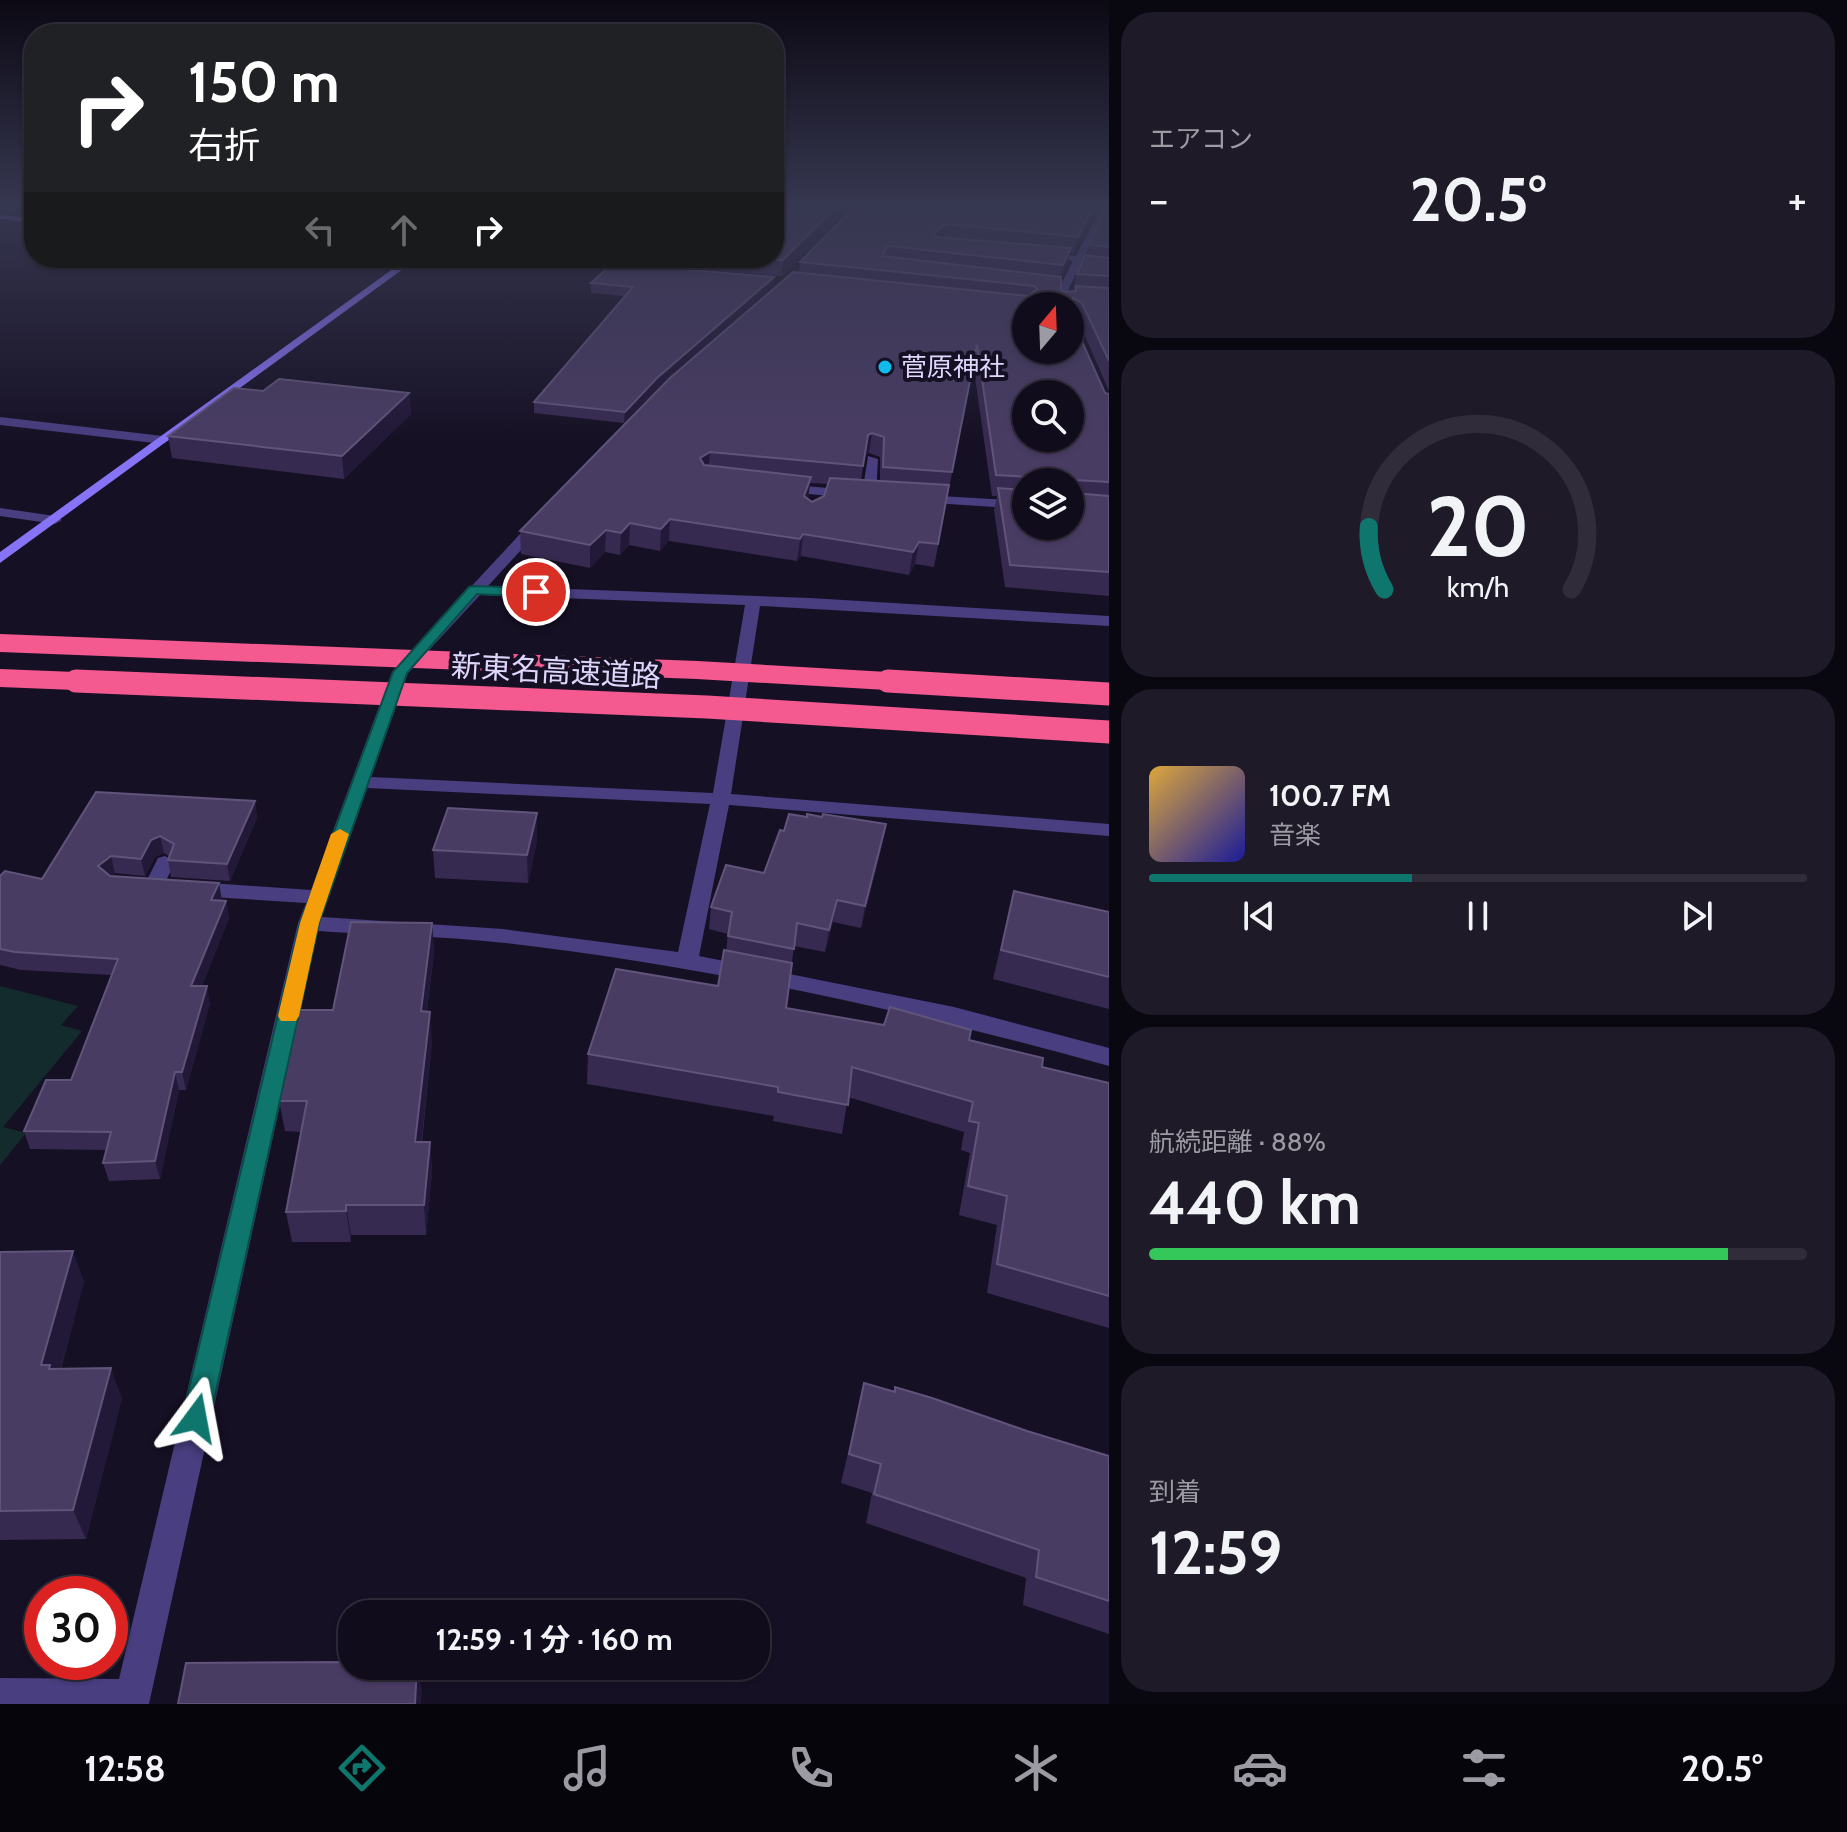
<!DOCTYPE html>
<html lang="ja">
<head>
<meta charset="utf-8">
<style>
  :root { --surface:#100c1b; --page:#1e1a28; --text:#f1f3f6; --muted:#9c9ba3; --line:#302c3a; --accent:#0f766e }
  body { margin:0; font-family:Cabin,"Noto Sans JP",sans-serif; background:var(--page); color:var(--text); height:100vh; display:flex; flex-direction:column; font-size:30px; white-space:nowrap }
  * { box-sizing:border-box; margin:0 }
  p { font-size:26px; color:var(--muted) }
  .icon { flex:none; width:44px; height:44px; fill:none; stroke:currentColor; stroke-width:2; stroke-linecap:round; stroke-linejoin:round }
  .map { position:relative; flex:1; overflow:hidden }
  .details { display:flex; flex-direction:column; gap:12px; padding:12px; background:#09070f; width:738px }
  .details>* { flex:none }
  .guide { position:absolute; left:24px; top:24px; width:760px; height:244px; border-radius:32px; box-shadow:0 2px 6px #0004,0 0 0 2px var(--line); background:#202124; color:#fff; overflow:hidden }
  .needle { width:52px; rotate:19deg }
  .fabs { position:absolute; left:1012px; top:292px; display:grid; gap:16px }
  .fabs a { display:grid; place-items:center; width:72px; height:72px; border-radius:50%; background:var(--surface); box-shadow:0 2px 6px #0004,0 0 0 2px var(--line); font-size:40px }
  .speed { position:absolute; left:24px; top:1576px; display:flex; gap:16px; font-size:40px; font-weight:700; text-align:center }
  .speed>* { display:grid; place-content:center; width:104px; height:104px; border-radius:50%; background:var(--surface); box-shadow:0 2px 6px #0004,0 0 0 2px var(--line); line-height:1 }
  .speed .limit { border:12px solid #d22; background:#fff; color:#111 }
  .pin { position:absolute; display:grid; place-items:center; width:68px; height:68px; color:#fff; margin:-34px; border:4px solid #fff; border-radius:50%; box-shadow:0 2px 8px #0007 }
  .me { position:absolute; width:88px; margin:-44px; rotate:13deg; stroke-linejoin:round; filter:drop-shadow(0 0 6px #0008) }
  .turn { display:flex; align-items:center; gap:28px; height:168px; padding:0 32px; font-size:36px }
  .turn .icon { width:104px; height:104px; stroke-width:2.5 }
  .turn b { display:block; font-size:56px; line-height:68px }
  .lanes { display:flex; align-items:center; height:76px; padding:0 32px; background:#0003; justify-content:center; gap:40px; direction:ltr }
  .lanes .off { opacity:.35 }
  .big { font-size:60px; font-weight:700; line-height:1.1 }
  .details .tile { flex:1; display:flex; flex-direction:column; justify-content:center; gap:12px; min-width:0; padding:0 28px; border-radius:32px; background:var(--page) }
  .details .dial { align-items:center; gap:0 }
  .dial svg { height:208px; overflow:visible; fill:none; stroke:var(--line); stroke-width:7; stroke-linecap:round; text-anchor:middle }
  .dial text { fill:var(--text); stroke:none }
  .song { display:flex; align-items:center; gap:24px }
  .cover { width:96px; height:96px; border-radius:12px; background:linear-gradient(135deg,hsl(40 70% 55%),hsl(240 70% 35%)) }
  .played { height:8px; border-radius:4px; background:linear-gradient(90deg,var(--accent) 40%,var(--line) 40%) }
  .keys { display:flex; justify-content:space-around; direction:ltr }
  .heat { display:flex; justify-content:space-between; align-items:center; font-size:44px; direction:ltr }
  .charge { height:12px; border-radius:6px; background:linear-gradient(90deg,#34c759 88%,var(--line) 0) }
  .trip { position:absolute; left:338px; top:1600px; width:432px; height:80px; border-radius:32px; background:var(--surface); box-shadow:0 2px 6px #0004,0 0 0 2px var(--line); font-weight:700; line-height:80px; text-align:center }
  .menu { display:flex; height:128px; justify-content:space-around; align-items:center; background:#06050b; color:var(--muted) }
  .menu .icon { width:56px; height:56px }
  .menu .current { color:var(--accent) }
  .menu b { font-size:36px; color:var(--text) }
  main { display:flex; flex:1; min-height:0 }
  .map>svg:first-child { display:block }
  .green { fill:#142b2d }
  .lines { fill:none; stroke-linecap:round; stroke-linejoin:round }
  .lane { fill:#493e80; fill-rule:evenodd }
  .street { fill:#493e80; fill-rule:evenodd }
  .secondary { fill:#8773f6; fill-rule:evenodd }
  .highway-bridge-far1 { stroke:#f4598f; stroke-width:18 }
  .highway-bridge { stroke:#f4598f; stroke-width:23 }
  .wall { fill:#372a51; fill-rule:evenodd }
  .shaded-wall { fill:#221837 }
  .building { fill:#493c63; stroke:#60547b; stroke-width:2; fill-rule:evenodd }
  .route { fill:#0f766e; stroke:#0a4d48; stroke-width:2 }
  .slow { fill:#f59e0b }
  .poi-dot { fill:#10bbee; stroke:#161024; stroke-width:3 }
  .labels { text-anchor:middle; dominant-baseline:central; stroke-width:8; stroke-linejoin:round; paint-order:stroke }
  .far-poi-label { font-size:26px; fill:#dfd6fc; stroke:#161024; text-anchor:start }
  .street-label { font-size:30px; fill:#dfd6fc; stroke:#161024 }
</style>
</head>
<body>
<main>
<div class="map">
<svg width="1109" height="1704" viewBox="0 0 1109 1704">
  <rect width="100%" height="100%" fill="#161024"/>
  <!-- green -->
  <path class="green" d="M0 986 78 1006 61 1025 82 1031 3 1127 26 1133 0 1165Z"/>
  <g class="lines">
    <!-- lane -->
    <path class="lane" d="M868 456 878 459 876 495 869 499 862 495Z"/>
    <!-- street -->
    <path class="street" d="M1103 204H1109V208L1069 288 1070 306H1060L1059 288 1073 261 1037 255 1041 252 1076 256Z
      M492 258H529L636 269 631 272Z
      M0 417 163 436 169 440 163 444 0 425Z
      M783 484 850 490 857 494 850 498 778 491 776 488Z
      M922 495 1026 501V509L917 502 915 499Z
      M0 508 55 516 62 520 55 524 0 516Z
      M539 518 544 519V525L488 586 810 598 1109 616V626L760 606 731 794 1109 824V836L729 805 699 956 954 1007 1109 1048V1066C911 1011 710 967 505 943 443 936 380 935 318 931L149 1704H0V1678L119 1679 298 923 306 903 195 896 185 889 195 882 311 890 392 672 534 519ZM480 595 745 605 713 793 371 777 408 673ZM367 788 710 804 678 952 503 929 322 917Z
      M165 856 175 862 161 891H147L144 886 158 858Z"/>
    <!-- secondary -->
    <path class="secondary" d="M0 215 34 218V222L0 219Z
      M408 258H418L0 563V552Z"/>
    <!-- highway-bridge-far1 -->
    <path class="highway-bridge-far1" d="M0 643 697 670 922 683
      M0 678 125 683"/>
    <!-- highway-bridge -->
    <path class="highway-bridge" d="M76 681 707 707 1109 732
      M888 681 1109 694"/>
  </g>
  <!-- wall -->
  <path class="wall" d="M851 204 782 276 620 263V258H774Z
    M857 204H1099L1074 253 1070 252 1067 264 1061 278V289L1064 292 1075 291 1073 290 1077 274 1087 256 1089 245 1109 204V391L1078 320 1071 316 1105 393 1109 394V596L1005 587 994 510 997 496H992L973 363 934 567 915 564 909 575 801 556 797 561 669 541 660 551 629 545 620 555 605 552 590 568 521 554 520 531 799 272 800 262ZM869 453 880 457V481L861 480 865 456ZM1026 482H1070L1026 526ZM810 483 828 484 824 496 812 502 808 499Z
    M607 266 774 277 773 286 657 389 624 423 534 413V402L625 296 591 293V283L607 269Z
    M263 391 409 393 411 414 344 479 172 458 168 436Z
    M255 801 257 818 230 881 171 877 168 860 169 856 164 853 155 857 145 876 115 873 111 876 226 901 229 918 202 986 210 1003 186 1090H179L160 1179 109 1181 103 1163 106 1150 30 1149 24 1131 71 1080 111 975 21 970 0 965V876L42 879Z
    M807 817 886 824 882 845 861 928 833 922 825 952 794 946 786 1008 969 1040 1042 1067 1109 1083V1328L987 1293 997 1225 959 1215 970 1153 961 1150 964 1132 848 1097 842 1134 773 1121 774 1116 587 1084 588 1054 718 986 726 951 728 934 709 929 711 907 764 873Z
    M537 841 528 883 435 878 433 850Z
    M1014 891 1109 912V1009L993 979Z
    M432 923 434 952 427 1012 432 1042 422 1142H430L432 1173 426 1235H351V1242H292L286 1212 301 1132 285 1131 279 1101 333 1010Z
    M0 1252 84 1281 61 1369 122 1398 86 1539 0 1540Z
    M864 1383 1109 1456V1634L1023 1605 1026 1578 866 1523 872 1493 841 1483Z"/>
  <!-- shaded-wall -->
  <path class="shaded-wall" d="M839 204H851L782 276 783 260Z
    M1095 204H1099L1074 253 1078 237Z
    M947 224 944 239 932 249 934 233Z
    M1071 248 1067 264 1060 282 1063 265Z
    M774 277 773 286 657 389 624 423 625 412 657 378Z
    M409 393 411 414 344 479 342 456Z
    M872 433 869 453 865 456 860 487 868 435Z
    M710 452 708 473 700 458Z
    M811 477 808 498 801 518 804 496Z
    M670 519 669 541 660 551 661 529Z
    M630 523 629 545 620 555 621 533Z
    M606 530 605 552 590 568V545Z
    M803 534 801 556 797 561 800 539Z
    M919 542 915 564 909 575 913 552Z
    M255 801 257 818 230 881 227 864Z
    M537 813V841L528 883 527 855Z
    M886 824 882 845 861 928 865 906Z
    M160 836 164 853 155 857 145 876 141 859 151 840Z
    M111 856 115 873 102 883 98 866Z
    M219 883 222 900H211Z
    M837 900 833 922 825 952 829 930Z
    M226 901 229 918 195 1004 191 986Z
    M432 923 434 952 423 1042 421 1011Z
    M207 986 210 1003 186 1090 182 1072Z
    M430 1012 432 1042 418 1173 415 1142Z
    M175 1072 179 1090 160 1179 155 1161Z
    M430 1142 432 1173 426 1235 424 1205Z
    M346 1205 351 1235V1242L346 1211Z
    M73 1251 84 1281 57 1382 41 1365Z
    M111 1368 122 1398 86 1539 73 1510Z
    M417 1666 422 1689 421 1704H415Z"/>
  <!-- building -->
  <path class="building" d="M774 204H839L783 260 761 258H774Z
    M857 204H1095L1078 237 947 224 934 233 937 237 1071 248 1063 265 888 246 882 256 1061 277V289L1064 292 1076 291V286L1109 288V361L1082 303 1073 298 1071 317 1105 393 1109 394V482L1075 480 1072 483 1073 493 1109 496V572L1010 565 998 488 1026 490V526H1070V482H1033L1034 480 1031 477 996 475 977 345 952 472 883 467 884 437 872 433 868 435 863 466 710 452 700 458 704 465 811 477 804 496 812 502 824 496 830 478 949 485 938 544 919 542 913 552 803 534 800 539 670 519 661 529 630 523 621 533 606 530 590 545 520 531 670 378 793 272 1029 296 1037 289 1034 286 800 262ZM1026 306H1070V350H1026ZM1026 394H1070V438H1026Z
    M1108 204 1109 247 1089 245Z
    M1085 255 1109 258V276L1077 274Z
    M610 263 774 277 657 378 625 412 534 402 633 287 591 283 610 266H607Z
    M279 379 409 393 342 456 168 436 234 388 263 391Z
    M96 792 255 801 227 864 168 860 174 844 160 836 151 840 141 859 111 856 98 866 110 876 219 883 211 900 226 901 191 986H207L182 1072H175L155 1161 103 1163 111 1132 24 1131 46 1080H71L118 959 15 952 0 949V876L5 871 42 879Z
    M448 808 537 813 527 855 433 850Z
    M789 814 807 817V814L822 817 823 814 886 824 865 906 837 900 829 930 797 923 794 949 728 936 732 912 711 907 726 865 764 873 780 830 784 831Z
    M1014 891 1109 912V977L1001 950Z
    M351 922 432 923 421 1011 430 1012 415 1142H430L424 1205H346V1211L286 1212 307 1101H279L300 1010H333Z
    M724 950 792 963 786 1008 884 1025 890 1007 971 1030 969 1040 1043 1058 1042 1067 1109 1083V1296L997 1264 1007 1196 968 1186 979 1123 969 1121 973 1102 852 1067 848 1105 778 1092V1087L588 1054 616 969 718 986Z
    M73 1251 41 1365H50L49 1369 111 1368 73 1510 0 1511V1252Z
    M864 1383 895 1392V1387L932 1398 1027 1431 1109 1456V1601L1036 1577 1039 1550 874 1494 881 1464 849 1454Z
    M352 1662V1666H417L415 1704H178L186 1663Z"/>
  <!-- sky -->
  <linearGradient id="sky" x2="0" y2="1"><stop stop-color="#0c0914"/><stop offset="0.46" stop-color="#363750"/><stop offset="1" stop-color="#363750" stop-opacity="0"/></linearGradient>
  <rect width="1109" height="443" fill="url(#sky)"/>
  <!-- route -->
  <path class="route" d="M474 586 536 588 543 592 536 597 477 594 407 673 319 923 210 1418 206 1427 196 1431 187 1427 182 1418 300 923 393 672 469 587Z"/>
  <!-- slow -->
  <path class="slow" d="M340 829 349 834 319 923 299 1016 296 1021H281L278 1016 300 923 331 834Z"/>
  <!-- markers -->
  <circle class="poi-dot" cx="885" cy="367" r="8"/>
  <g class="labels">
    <!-- far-poi labels -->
    <g class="far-poi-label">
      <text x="901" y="367">菅原神社</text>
    </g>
    <!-- street labels -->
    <g class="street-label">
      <text transform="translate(556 671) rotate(3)">新東名高速道路</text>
    </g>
  </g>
</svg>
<div class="fabs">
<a><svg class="needle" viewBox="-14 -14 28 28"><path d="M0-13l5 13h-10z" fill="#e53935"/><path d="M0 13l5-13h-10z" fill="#9c9ba3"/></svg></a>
<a><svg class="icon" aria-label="search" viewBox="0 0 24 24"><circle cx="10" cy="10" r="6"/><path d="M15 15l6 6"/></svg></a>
<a><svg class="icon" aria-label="layers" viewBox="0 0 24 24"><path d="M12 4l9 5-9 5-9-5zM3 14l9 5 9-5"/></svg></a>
</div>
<div class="speed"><div class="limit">30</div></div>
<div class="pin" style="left:536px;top:592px;background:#d93025"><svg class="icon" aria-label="arrive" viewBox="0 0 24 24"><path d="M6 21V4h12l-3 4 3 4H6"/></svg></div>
<svg class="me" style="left:196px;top:1418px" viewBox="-20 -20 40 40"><path d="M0-17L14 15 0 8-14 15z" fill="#0f766e" stroke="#fff" stroke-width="4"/></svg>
<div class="trip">12:59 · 1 分 · 160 m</div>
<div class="guide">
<div class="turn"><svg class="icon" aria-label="right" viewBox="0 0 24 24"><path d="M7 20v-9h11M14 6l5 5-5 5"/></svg><div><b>150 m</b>右折</div></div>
<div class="lanes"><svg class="icon off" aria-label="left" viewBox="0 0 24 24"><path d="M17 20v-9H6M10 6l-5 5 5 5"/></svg><svg class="icon off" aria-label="ahead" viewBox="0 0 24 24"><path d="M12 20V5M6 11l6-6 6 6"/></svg><svg class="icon" aria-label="right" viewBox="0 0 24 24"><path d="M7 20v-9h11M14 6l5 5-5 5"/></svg></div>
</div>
</div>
<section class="details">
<div class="tile"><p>エアコン</p>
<div class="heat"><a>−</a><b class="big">20.5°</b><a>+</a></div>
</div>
<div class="tile dial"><svg viewBox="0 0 100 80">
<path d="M14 69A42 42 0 1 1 86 69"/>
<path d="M14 69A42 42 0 0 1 8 45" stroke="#0f766e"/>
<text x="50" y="56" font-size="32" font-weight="700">20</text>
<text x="50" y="72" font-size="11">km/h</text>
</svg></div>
<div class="tile">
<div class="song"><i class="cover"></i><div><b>100.7 FM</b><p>音楽</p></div></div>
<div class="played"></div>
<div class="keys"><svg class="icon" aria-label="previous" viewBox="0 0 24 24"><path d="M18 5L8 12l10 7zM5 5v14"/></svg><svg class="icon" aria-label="pause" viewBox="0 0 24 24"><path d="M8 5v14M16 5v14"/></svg><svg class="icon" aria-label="next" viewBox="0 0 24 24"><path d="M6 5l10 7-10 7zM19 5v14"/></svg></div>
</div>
<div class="tile"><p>航続距離 · 88%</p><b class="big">440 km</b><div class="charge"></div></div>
<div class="tile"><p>到着</p><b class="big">12:59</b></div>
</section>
</main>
<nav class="menu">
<b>12:58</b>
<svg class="icon current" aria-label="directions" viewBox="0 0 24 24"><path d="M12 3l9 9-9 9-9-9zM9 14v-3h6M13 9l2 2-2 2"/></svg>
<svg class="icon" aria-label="music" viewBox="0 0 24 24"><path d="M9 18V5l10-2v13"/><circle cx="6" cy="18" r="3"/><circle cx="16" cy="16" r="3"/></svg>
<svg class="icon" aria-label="phone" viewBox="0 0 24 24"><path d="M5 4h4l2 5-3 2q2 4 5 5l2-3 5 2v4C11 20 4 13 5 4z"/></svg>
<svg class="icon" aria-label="climate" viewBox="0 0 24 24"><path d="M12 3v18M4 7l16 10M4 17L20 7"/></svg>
<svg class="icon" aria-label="car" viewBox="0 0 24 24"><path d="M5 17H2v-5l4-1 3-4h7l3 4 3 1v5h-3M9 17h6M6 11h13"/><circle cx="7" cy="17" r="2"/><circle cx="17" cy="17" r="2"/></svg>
<svg class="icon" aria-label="filters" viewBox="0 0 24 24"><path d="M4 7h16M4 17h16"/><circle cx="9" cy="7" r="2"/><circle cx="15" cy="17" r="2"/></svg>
<b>20.5°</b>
</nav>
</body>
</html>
